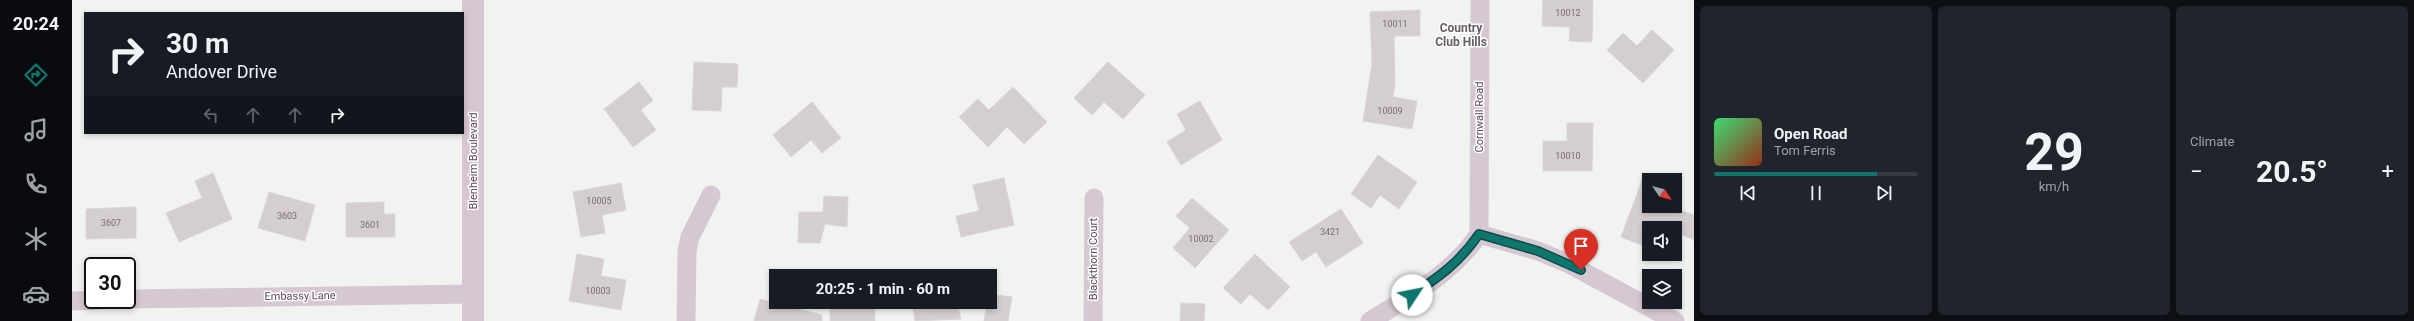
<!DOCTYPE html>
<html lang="en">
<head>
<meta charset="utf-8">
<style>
  :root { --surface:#171b24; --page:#20242c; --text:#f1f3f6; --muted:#9ea1a6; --line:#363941; --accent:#0f766e }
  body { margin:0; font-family:Roboto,sans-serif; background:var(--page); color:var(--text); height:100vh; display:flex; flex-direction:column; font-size:15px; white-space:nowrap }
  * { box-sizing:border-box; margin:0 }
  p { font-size:13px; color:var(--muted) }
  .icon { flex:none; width:22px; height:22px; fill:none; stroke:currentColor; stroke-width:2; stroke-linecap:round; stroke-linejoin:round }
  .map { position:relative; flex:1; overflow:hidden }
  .panel { display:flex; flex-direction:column; gap:6px; padding:6px; background:#0d0f14; width:720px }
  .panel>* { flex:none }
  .hud { position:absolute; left:12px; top:12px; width:380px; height:122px; border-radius:0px; box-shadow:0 2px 6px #0003; background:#171b24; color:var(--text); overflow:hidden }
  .needle { width:26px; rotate:125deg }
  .fabs { position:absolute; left:1570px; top:173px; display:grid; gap:8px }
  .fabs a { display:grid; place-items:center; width:40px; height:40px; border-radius:0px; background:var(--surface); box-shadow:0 2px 6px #0003; font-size:20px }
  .speed { position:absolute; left:12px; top:257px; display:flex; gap:8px; font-size:20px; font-weight:700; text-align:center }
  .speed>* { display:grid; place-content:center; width:52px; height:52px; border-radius:50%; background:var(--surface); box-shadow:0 2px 6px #0003; line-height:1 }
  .speed .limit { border:2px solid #111; border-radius:6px; background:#fff; color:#111 }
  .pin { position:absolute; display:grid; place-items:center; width:34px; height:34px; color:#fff; margin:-41px -17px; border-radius:50% 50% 50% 0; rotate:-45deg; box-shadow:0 0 4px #0007 }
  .pin .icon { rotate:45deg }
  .me { position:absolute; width:44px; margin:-22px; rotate:56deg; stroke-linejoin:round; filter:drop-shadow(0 0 3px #0008) }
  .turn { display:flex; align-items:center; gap:14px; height:84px; padding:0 16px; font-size:18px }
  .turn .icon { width:52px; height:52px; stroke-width:2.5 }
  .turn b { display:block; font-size:28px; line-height:34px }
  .lanes { display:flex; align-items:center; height:38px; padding:0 16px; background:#0003; justify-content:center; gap:20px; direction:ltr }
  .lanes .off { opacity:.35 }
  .big { font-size:30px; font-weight:700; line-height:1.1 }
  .panel .tile { flex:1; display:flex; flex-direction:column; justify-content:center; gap:6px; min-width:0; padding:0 14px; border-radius:6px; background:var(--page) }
  .panel .dial { align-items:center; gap:0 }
  .dial b { font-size:52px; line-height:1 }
  .song { display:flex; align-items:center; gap:12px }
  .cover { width:48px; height:48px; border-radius:6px; background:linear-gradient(135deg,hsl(140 70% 55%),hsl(10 70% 35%)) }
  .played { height:4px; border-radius:2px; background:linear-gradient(90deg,var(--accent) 80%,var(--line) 80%) }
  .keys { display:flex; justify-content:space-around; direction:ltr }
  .heat { display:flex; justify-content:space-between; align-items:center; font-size:22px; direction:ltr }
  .panel .tiles { flex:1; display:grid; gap:6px; grid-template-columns:repeat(3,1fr) }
  .trip { position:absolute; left:697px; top:269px; width:228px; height:40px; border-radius:0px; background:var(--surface); box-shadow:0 2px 6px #0003; font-weight:700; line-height:40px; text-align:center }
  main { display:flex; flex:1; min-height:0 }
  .tabs { display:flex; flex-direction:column; width:72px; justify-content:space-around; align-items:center; background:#090b0e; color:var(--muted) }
  .tabs .icon { width:28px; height:28px }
  .tabs .active { color:var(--accent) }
  .tabs b { font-size:18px; color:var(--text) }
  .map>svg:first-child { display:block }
  .building { fill:#d4ced1; stroke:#dbd5d8 }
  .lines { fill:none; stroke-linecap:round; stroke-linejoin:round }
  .street { stroke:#d6c8d2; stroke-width:19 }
  .secondary { stroke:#d7c5d1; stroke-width:22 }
  .route-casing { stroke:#0a4d48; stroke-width:10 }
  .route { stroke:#0f766e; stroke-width:7 }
  .labels { text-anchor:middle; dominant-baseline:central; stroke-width:3; stroke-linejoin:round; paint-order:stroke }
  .number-label { font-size:9px; fill:#7a6b76 }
  .street-label { font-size:11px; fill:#5c4a57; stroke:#fff }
  .neighbourhood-label { font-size:12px; font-weight:bold; fill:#655d62; stroke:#fff }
</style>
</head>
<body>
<main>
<nav class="tabs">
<b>20:24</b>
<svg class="icon active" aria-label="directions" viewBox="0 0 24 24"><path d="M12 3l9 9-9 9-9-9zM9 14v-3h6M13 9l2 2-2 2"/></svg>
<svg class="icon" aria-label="music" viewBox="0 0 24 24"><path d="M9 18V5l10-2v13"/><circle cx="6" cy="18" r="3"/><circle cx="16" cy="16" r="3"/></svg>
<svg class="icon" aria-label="phone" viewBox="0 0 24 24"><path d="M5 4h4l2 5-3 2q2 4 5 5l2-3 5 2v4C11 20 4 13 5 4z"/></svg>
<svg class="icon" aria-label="climate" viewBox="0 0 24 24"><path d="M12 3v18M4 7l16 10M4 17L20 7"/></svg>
<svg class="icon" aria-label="car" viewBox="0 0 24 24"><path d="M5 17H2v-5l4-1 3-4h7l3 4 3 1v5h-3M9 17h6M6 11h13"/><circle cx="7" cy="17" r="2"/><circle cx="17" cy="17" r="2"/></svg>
</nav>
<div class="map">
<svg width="1622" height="321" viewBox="0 0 1622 321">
  <rect width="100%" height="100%" fill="#f1f3f1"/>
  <!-- building -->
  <path class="building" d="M1471 0H1521L1520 42 1497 41 1498 27 1470 26Z
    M1348 10V36H1322L1323 84 1321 97 1345 101 1340 129 1291 121 1300 64 1298 12Z
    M1580 30 1602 50 1571 83 1535 50 1551 33 1565 46Z
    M622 62 666 64 665 87H650L649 111 620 110Z
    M1036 62 1073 95 1051 119 1032 102 1020 115 1002 98Z
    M567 82 581 100 569 110 584 130 561 147 532 109Z
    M941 87 975 122 952 144 935 127 916 147 887 117 906 99 917 110Z
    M1128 101 1150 140 1109 165 1095 142 1114 130 1105 114Z
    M740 102 769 138 750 153 739 140 719 157 701 135Z
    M1495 123H1521L1520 171H1471V141H1495Z
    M1306 155 1345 182 1327 209 1308 195 1299 208 1279 194Z
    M141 173 160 219 107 242 94 213 130 198 123 181Z
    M1572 175 1587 180H1577V206H1596L1622 215V240L1604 232 1603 235V228H1577V248L1549 237Z
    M932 178 942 225 889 237 884 216 907 211 901 185Z
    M549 183 554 210 530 215 533 233 509 237 501 192Z
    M197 192 243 205 233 241 186 228Z
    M752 196 776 197 775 227 753 224 748 243H726L727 212H751Z
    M1120 198 1157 230 1123 268 1101 248 1118 228 1104 216Z
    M312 202V214H323V237H274V203Z
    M64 207V238L14 239V209Z
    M1269 209 1291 243 1254 267 1244 252 1230 261 1217 242Z
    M505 254 532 259 529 276 554 280 549 310 497 301Z
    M1183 254 1218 287 1196 310 1178 294 1169 304 1151 288Z
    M918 294 940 297 936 321H912L915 302H918Z
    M688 299 750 315V321H682Z
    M840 302H885L889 319 843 321Z
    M758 303 803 304V321H758Z
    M1109 303 1133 304 1132 321H1108Z"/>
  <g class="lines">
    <!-- street -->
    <path class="street" d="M1407 234 1408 0
      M1407 234 1466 251 1495 263 1603 321
      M55 299 401 294
      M0 301 28 300
      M614 321 615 251 618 237 639 195
      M1021 321 1022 198
      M1298 321C1338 296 1380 274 1407 234"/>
    <!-- secondary -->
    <path class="secondary" d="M401 0V321"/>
  </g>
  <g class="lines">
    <defs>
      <path id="route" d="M1340 295C1368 276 1388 262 1407 234L1466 251 1509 270"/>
    </defs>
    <!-- route casing -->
    <use href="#route" class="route-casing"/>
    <!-- route -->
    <use href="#route" class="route"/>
  </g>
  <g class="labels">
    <!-- number labels -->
    <g class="number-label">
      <text x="1496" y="13">10012</text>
      <text x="1323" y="24">10011</text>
      <text x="1318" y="111">10009</text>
      <text x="1496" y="156">10010</text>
      <text x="527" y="201">10005</text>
      <text x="215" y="216">3603</text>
      <text x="39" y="223">3607</text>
      <text x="298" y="225">3601</text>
      <text x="1258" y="232">3421</text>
      <text x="1129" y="239">10002</text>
      <text x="526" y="291">10003</text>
    </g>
    <!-- street labels -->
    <g class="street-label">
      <text transform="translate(1407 117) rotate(-90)">Cornwall Road</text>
      <text transform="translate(401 161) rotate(-90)">Blenheim Boulevard</text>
      <text transform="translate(1021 259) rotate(-90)">Blackthorn Court</text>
      <text transform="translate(228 296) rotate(-1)">Embassy Lane</text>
    </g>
    <!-- neighbourhood labels -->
    <g class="neighbourhood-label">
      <text x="1389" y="28">Country<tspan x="1389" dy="14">Club Hills</tspan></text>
    </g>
  </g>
</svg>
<div class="fabs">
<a><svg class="needle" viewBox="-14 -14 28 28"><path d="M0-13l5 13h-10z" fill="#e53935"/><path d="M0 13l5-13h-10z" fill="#9ea1a6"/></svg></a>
<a><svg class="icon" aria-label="sound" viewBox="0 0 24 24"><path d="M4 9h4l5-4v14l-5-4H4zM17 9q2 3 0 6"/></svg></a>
<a><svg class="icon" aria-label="layers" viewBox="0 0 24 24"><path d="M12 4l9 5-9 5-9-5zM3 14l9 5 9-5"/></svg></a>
</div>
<div class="speed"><div class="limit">30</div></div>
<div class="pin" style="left:1509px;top:270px;background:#d93025"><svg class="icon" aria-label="arrive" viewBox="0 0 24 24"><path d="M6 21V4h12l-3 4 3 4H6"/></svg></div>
<svg class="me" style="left:1340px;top:295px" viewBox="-20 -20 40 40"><circle r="19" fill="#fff"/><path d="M0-13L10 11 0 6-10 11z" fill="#0f766e"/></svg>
<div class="trip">20:25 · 1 min · 60 m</div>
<div class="hud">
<div class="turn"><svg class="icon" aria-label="right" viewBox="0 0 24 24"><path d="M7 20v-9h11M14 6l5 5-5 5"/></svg><div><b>30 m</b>Andover Drive</div></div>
<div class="lanes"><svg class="icon off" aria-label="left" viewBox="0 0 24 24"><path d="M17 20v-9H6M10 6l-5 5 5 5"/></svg><svg class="icon off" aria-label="ahead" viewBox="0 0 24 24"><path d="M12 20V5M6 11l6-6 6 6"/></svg><svg class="icon off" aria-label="ahead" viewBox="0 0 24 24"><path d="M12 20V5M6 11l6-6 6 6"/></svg><svg class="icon" aria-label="right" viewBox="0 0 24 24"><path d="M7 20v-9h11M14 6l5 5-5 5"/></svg></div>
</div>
</div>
<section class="panel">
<div class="tiles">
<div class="tile">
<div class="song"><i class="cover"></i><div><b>Open Road</b><p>Tom Ferris</p></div></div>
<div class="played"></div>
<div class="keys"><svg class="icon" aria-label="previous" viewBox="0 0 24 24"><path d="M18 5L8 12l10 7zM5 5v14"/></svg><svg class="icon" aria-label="pause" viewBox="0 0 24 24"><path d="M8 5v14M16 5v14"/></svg><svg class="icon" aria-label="next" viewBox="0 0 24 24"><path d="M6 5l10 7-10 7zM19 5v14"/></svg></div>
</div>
<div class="tile dial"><b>29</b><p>km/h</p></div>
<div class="tile"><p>Climate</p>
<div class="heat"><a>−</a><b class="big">20.5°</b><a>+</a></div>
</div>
</div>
</section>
</main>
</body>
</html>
